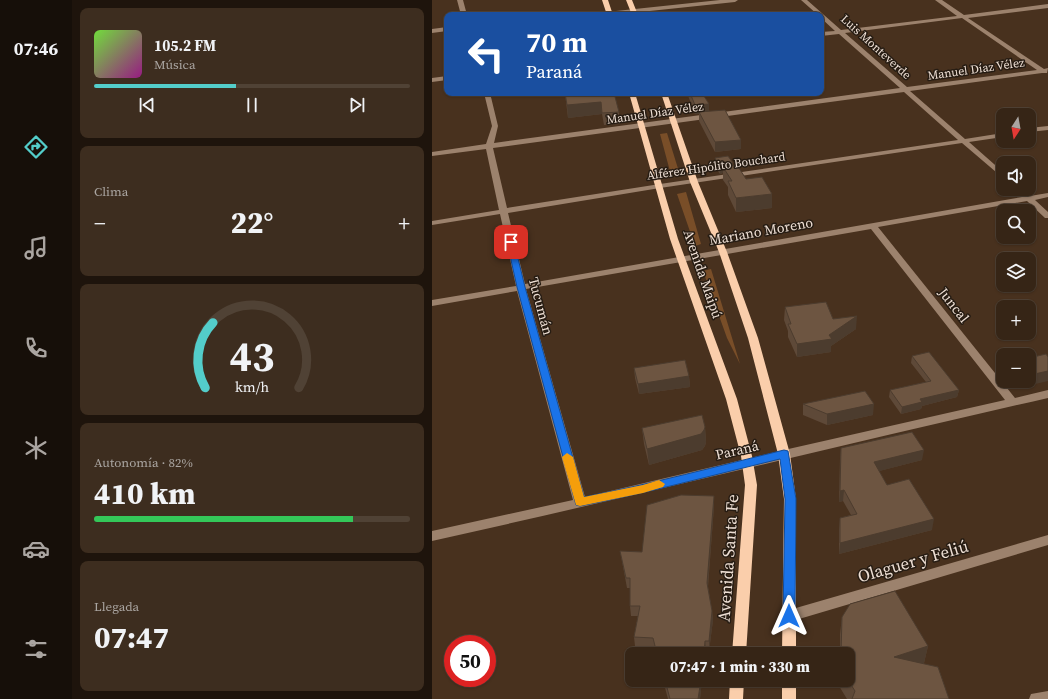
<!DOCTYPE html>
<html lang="es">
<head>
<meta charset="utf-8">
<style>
  :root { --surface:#362516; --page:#3d2d1f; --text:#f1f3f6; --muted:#aaa5a1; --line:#504235; --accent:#53cdca }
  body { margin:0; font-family:"Source Serif 4",serif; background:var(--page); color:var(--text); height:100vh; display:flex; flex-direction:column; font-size:15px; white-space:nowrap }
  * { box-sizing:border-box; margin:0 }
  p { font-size:13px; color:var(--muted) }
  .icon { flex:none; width:22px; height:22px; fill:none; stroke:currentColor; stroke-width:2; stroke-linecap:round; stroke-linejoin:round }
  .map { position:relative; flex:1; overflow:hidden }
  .details { display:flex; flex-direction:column; gap:8px; padding:8px; background:#1e140c; width:360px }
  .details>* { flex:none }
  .hud { position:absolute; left:12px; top:12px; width:380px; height:84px; border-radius:8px; box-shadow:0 1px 3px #0004,0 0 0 1px var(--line); background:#1a4fa0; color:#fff; overflow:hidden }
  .needle { width:26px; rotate:191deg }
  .fabs { position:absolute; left:564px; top:108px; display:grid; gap:8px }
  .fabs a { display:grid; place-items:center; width:40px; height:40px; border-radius:8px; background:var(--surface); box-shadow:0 1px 3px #0004,0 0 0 1px var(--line); font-size:20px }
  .speed { position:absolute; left:12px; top:635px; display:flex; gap:8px; font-size:20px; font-weight:700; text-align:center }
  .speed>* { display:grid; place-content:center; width:52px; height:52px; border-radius:50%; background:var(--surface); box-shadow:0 1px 3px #0004,0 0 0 1px var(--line); line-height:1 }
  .speed .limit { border:6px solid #d22; background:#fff; color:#111 }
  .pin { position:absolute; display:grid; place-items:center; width:34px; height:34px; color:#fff; margin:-17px; border-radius:8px; box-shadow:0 2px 6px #0006 }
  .me { position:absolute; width:44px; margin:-22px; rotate:0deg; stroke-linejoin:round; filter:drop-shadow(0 0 3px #0008) }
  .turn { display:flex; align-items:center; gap:14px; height:84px; padding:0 16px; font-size:18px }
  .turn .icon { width:52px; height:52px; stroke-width:2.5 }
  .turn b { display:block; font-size:28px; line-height:34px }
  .big { font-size:30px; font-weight:800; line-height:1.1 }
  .details .card { flex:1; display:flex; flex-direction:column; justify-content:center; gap:6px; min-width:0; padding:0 14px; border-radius:8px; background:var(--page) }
  .details .dial { align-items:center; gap:0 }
  .dial svg { height:104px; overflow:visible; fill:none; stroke:var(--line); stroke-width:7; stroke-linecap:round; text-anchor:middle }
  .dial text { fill:var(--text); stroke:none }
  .song { display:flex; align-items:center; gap:12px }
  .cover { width:48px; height:48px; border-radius:6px; background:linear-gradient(135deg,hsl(100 70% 55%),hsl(310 70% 35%)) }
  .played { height:4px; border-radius:2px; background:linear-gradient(90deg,var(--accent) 45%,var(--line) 45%) }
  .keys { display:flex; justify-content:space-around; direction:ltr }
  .heat { display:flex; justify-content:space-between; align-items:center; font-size:22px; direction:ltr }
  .charge { height:6px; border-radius:3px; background:linear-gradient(90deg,#34c759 82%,var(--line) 0) }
  .trip { position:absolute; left:193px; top:647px; width:230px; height:40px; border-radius:8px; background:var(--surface); box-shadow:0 1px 3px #0004,0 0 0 1px var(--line); font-weight:800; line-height:40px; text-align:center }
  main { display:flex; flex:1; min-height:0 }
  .dock { display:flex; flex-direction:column; width:72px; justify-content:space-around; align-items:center; background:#160f09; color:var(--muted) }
  .dock .icon { width:28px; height:28px }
  .dock .selected { color:var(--accent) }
  .dock b { font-size:18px; color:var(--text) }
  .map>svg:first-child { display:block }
  .green { fill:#794e28 }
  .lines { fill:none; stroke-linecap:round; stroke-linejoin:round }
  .minor { fill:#9c826d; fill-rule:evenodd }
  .major { fill:#faceab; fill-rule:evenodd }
  .wall { fill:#5e4938 }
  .shaded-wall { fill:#4c3c2e }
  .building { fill:#6d5541; stroke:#4c3c2e }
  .route { fill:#1a73e8; stroke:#114b97 }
  .slow { fill:#f59e0b }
  .labels { text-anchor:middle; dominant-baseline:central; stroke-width:3; stroke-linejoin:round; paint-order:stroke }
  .far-street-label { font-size:12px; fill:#eedfd4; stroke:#261c13 }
  .street-label { font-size:14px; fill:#eedfd4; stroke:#261c13 }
  .near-street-label { font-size:17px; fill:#eedfd4; stroke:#261c13 }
</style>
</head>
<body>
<main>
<nav class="dock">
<b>07:46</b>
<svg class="icon selected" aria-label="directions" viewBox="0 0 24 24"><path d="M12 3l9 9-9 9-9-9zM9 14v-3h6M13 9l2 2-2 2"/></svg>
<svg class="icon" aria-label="music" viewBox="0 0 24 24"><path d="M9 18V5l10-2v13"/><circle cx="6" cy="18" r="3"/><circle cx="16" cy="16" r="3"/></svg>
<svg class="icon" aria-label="phone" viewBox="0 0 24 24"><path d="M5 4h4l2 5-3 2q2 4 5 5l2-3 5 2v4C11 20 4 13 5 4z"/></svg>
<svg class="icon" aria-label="climate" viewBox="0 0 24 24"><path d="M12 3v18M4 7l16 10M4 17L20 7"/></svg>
<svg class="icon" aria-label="car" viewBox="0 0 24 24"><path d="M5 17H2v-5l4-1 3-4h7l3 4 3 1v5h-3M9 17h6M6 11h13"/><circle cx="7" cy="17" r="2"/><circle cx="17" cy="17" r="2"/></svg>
<svg class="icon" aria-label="filters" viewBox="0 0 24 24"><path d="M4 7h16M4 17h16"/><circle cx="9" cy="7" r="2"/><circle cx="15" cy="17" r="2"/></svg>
</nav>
<section class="details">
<div class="card">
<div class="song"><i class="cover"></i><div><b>105.2 FM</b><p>Música</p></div></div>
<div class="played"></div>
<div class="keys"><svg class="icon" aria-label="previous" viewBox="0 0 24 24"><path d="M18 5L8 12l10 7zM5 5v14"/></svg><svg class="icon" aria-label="pause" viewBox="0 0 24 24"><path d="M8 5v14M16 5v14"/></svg><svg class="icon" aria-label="next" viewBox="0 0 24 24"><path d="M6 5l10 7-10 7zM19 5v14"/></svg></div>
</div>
<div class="card"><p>Clima</p>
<div class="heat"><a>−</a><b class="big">22°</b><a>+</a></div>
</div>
<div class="card dial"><svg viewBox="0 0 100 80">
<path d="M14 69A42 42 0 1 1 86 69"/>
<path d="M14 69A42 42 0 0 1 20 19" stroke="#53cdca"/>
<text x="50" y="56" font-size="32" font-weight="700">43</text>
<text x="50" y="72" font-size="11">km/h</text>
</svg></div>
<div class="card"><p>Autonomía · 82%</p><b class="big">410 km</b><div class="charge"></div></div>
<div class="card"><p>Llegada</p><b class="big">07:47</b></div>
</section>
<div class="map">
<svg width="616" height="699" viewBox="0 0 616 699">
  <rect width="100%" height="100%" fill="#48311e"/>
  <!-- green -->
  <path class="green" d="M235 133 248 175H239L228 134Z
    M254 192 269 244 263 246 245 194Z
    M279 269 308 364 295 338 271 271Z"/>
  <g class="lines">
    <!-- minor -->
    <path class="minor" d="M25 0H31L35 15H29Z
      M288 0H306L303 2 180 15H162L165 13Z
      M369 0H375L409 30 525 16 503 0H510L532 15 616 4V8L536 18 612 69 616 68 615 73H610L478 91 533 139 571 133V137L537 142 571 172V178L530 143 228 188 76 213 93 284 590 197 582 189H591L598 196 616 193V197L603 200 616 212V218H613L595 201 446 227 583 398 616 390V398C410 445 206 495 0 541V531L141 500 85 291 0 306V300L84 286 68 214 0 225V221L67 210 54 149 0 156V152L54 144 60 126 52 93H58L66 126 62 143 468 88 407 34 389 36V32L403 31 389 18V15H386ZM530 18 605 70 475 87 413 33ZM472 92 526 140 228 184 75 208 61 148ZM439 229 573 400 352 450 153 497 94 289Z
      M15 27V31L0 33V29Z
      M15 76V80L0 82V78Z
      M616 126V130L597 132V128Z
      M616 535V545L357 622 352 620 350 616 352 612 357 610Z
      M616 691V699H597L599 694Z"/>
    <!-- major -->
    <path class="major" d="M170 0H176L181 15H175Z
      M194 0H200L206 15H200Z
      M197 93H203L246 239 305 399 320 456 325 485 314 654H300L313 485 309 456 294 399 238 239Z
      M229 93H235L266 182 295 252 326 338 358 454 364 499V654H350L352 499 346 454 316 338 287 252 258 182Z
      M298 680H312L311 699H297Z
      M350 680H364V699H350Z"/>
  </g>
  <!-- wall -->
  <path class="wall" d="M133 93 187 112 188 124 172 125 170 114 136 118Z
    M255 93H270L277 104V111L309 140V149L283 152 267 121V114H263Z
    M283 158 301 165 314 179 340 194V208L304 212 296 195V187L291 180V173L288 174 283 167Z
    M353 307 401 319 424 329 399 346V352L365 357 356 337V331L352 320Z
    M480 356 527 390 525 397 490 406 489 409 469 414 457 397 458 390 494 382 479 363Z
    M616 357 595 386 591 381H597V358Z
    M202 368 257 376 258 387 207 394 203 378Z
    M371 404 441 415 395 425 371 415Z
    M273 427 274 442 273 446 270 450 217 465 212 444 210 428Z
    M409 448 490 460 447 471 455 485 500 530 407 554V529L408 518 419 515 411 501 407 502 408 458Z
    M282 496V506L276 587 280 611 281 620 277 651H274L273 654H224L222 648 203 646 202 637 206 616H199L198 606V588H195L190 561 188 551 210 552Z
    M410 617 496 646 492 663H491L517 699H415L407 686V680H416V654H408V634Z
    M231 680H270L268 699H236Z"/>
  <!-- shaded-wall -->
  <path class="shaded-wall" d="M169 102 170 114 136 118 135 105Z
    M277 104V112H267V114H263V105Z
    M309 140V149L283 152V142Z
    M301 163V172L291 167V173L288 174 287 165Z
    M340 194V208L304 212V198Z
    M425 316 424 329 399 346V352L365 357V344L397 335Z
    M616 371V381L595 386 596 381H597L598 375Z
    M257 376 258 387 207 394 206 384Z
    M527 390 525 397 490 406 489 409 469 414 470 407 488 399Z
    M442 404 441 415 395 425V414Z
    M273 427 274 442 273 446 270 450 217 465 215 449Z
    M492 450 490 460 440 473 442 462Z
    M412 490 411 501 407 502 408 491Z
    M282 496V506L275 593V583Z
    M502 519 500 530 407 554 408 543Z
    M280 611 281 620 277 651V641Z
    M273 641 274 651 273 654H272Z
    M496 646 492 663 458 675 462 657Z
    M269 680H270L268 699H266Z"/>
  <!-- building -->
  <path class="building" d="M133 93H182L187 112 170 113 169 102 135 105Z
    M258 93H270L277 104 263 105Z
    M293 110 309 140 283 142 267 112Z
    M296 156 301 163 287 165 283 158Z
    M305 165 314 179 330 177 340 194 304 198 296 181H300L291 167Z
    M394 302 401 319 425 316 397 335 400 339 365 344 356 324H359L353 307Z
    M497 352 527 390 488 399 490 402 470 407 458 390 499 381 480 356Z
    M614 354 616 357V371L598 375 597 374V358Z
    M253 360 257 376 206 384 202 368Z
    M433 391 442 404 395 414 371 404Z
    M270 415 273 427 272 430 269 434 215 449 210 428Z
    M480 432 492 450 442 462 455 485 477 479 502 519 408 543V518L425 514 412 490 408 491 409 448Z
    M249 495 282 496 275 583 280 611 277 641H273L272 654H225L221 638 202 637 208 606H198V578H194L188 551 210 552 215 505Z
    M463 591 496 646 462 657 506 667 517 699H420L423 691 416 680V654H409L410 617 418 604Z
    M233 680H269L266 699H238Z"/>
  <!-- route -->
  <path class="route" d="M79 239 82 242 93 287 152 497C219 484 286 466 352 450L356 451 364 499 363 616 361 620 357 621 353 620 351 616 353 499 348 459C281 475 215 493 148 506L144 505 85 287 75 242Z"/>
  <!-- slow -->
  <path class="slow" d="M135 453 141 457 152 497 211 485 227 480 233 484 231 487 211 493 148 506 144 505 130 457Z"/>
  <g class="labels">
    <!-- far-street labels -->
    <g class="far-street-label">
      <text transform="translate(444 47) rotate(42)">Luis Monteverde</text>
      <text transform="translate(544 69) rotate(-8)">Manuel Díaz Vélez</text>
      <text transform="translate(223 113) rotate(-8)">Manuel Díaz Vélez</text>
      <text transform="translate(284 166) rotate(-8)">Alférez Hipólito Bouchard</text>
    </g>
    <!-- street labels -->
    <g class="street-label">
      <text transform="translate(329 231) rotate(-10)">Mariano Moreno</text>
      <text transform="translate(271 274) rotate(71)">Avenida Maipú</text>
      <text transform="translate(522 305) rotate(52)">Juncal</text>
      <text transform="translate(109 306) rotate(75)">Tucumán</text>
      <text transform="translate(305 450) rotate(-13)">Paraná</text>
    </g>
    <!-- near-street labels -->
    <g class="near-street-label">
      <text transform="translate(296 558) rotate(-86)">Avenida Santa Fe</text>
      <text transform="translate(481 561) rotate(-16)">Olaguer y Feliú</text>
    </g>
  </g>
</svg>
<div class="fabs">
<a><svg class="needle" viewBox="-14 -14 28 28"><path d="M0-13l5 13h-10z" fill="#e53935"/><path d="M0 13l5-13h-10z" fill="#aaa5a1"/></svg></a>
<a><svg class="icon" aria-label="sound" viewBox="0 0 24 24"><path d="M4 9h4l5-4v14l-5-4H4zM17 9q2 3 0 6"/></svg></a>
<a><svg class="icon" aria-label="search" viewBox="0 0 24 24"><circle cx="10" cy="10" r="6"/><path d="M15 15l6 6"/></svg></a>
<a><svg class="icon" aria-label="layers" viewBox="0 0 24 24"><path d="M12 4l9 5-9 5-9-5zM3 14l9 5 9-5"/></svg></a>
<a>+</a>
<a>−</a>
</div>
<div class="speed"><div class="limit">50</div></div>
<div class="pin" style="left:79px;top:242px;background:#d93025"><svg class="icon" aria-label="arrive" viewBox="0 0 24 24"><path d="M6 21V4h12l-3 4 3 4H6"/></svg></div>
<svg class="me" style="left:357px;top:616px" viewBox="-20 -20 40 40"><path d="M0-17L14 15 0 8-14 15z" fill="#1a73e8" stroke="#fff" stroke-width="4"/></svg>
<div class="trip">07:47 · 1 min · 330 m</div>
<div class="hud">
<div class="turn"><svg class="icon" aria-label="left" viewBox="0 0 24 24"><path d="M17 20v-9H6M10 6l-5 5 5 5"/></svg><div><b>70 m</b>Paraná</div></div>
</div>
</div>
</main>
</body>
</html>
